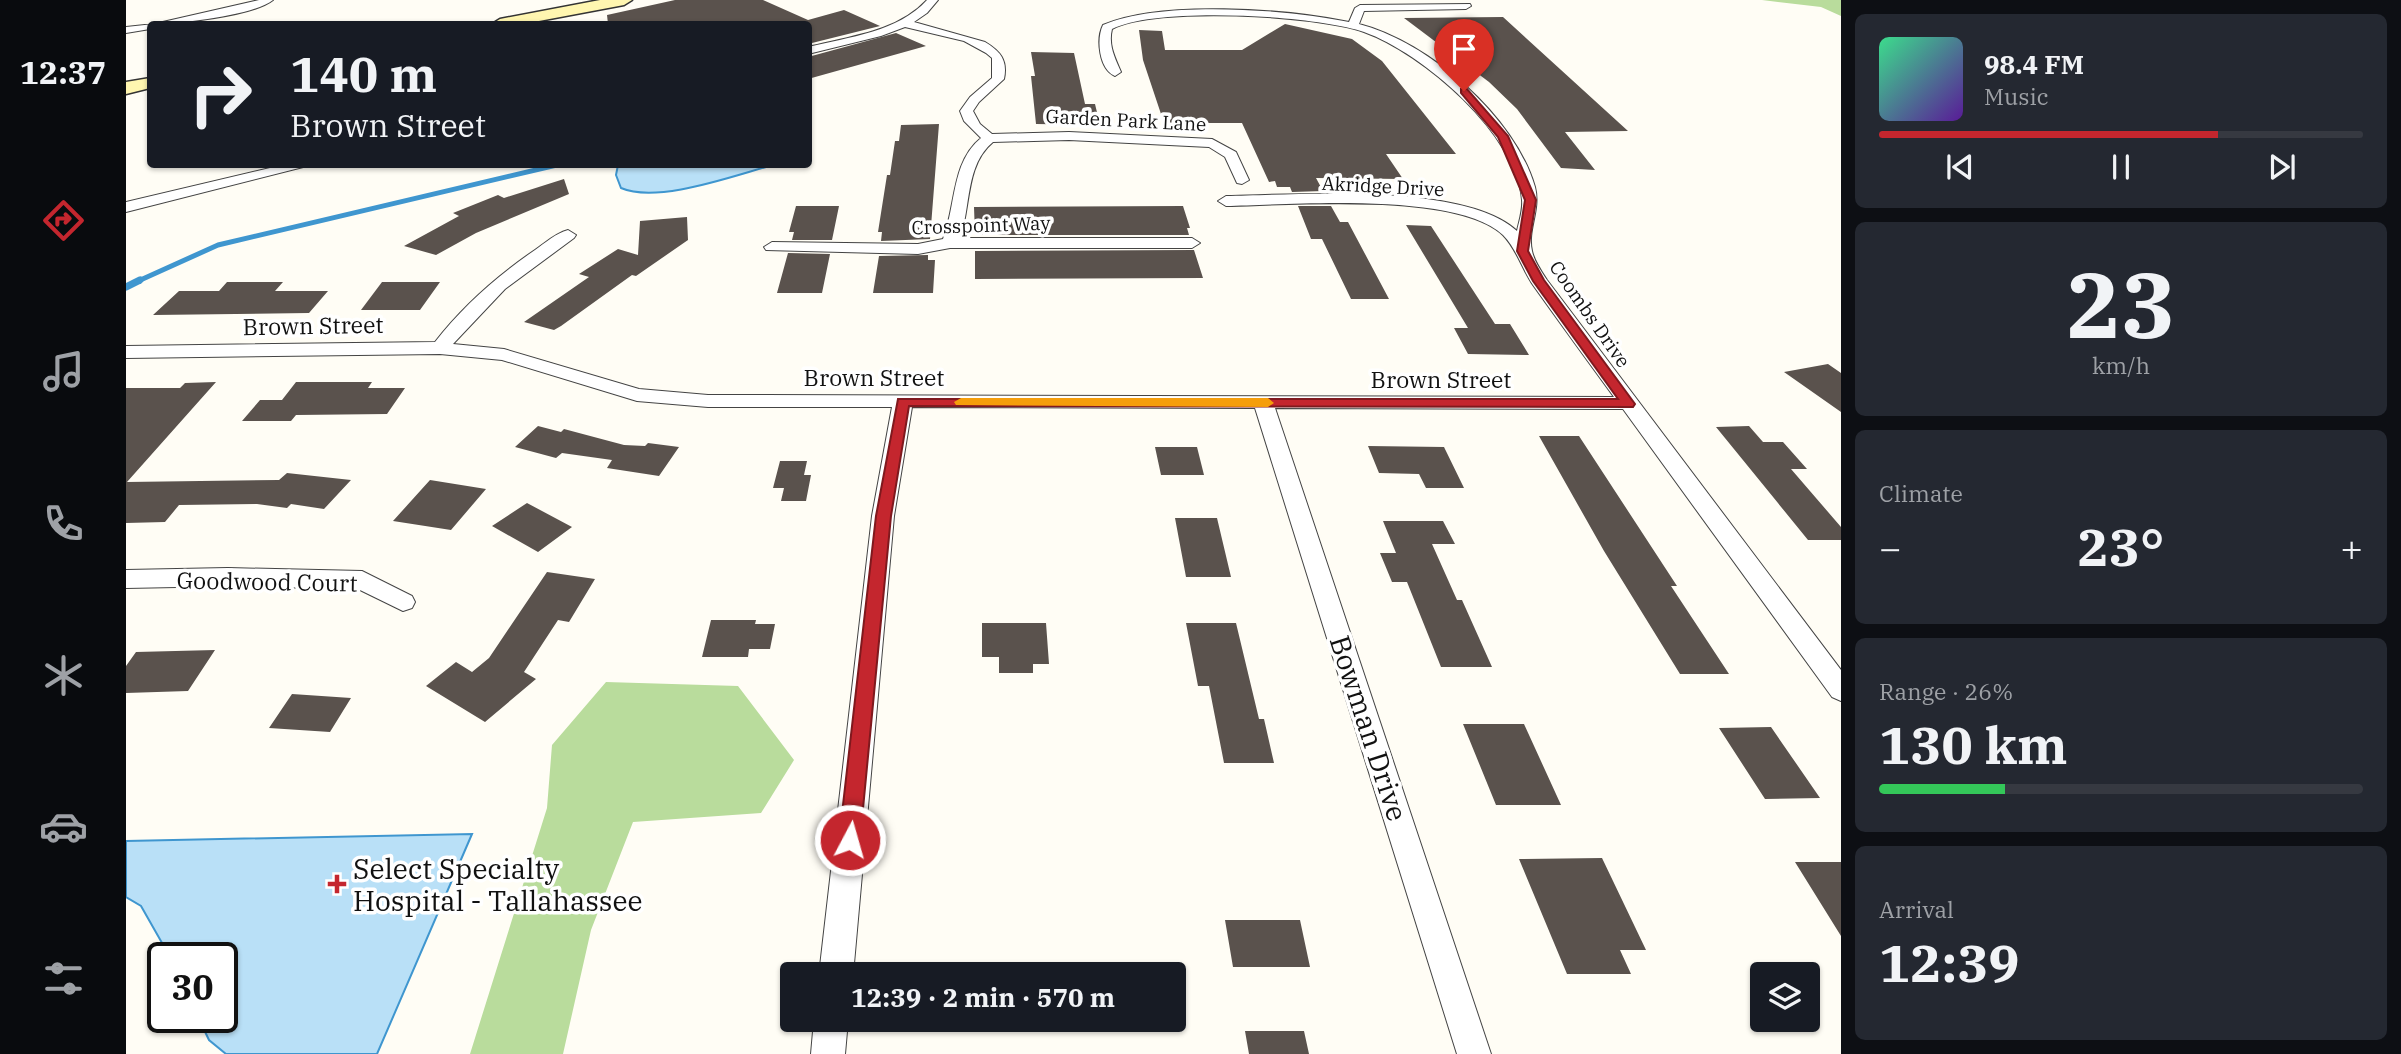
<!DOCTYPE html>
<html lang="en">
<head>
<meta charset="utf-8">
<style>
  :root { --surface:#171b24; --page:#242831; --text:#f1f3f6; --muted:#9ea1a6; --line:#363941; --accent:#c4262e }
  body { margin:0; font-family:"IBM Plex Serif",serif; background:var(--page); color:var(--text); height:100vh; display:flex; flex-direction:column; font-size:26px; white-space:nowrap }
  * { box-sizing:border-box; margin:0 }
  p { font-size:23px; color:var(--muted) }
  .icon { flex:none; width:38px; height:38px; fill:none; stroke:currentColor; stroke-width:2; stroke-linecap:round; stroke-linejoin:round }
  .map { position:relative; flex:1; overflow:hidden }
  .details { display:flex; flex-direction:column; gap:14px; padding:14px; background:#0d0f14; width:560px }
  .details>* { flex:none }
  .guide { position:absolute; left:21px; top:21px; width:665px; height:147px; border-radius:7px; box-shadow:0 2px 5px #0004; background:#171b24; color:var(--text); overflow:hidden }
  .fabs { position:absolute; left:1624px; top:962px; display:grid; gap:14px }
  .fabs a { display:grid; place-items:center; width:70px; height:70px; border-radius:7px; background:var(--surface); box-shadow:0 2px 5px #0004; font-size:35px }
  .speed { position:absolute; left:21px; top:942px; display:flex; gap:14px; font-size:35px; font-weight:700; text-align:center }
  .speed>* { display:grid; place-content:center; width:91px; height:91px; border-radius:50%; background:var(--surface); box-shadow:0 2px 5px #0004; line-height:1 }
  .speed .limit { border:4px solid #111; border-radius:10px; background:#fff; color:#111 }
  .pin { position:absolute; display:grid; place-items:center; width:60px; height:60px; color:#fff; margin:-72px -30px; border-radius:50% 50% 50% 0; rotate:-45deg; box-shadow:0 0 7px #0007 }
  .pin .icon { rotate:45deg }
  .me { position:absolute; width:77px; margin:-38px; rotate:6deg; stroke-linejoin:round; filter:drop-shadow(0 0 5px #0008) }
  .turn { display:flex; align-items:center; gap:24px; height:147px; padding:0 28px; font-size:32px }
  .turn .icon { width:91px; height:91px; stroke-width:2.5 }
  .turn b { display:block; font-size:49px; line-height:60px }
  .big { font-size:52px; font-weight:700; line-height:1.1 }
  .details .widget { flex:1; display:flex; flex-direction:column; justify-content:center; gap:10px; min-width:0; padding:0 24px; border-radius:10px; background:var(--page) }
  .details .dial { align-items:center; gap:0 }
  .dial b { font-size:91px; line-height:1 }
  .song { display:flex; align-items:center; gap:21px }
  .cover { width:84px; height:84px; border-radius:10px; background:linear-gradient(135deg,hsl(150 70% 55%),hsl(270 70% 35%)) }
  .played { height:7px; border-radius:4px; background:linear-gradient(90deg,var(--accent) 70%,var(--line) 70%) }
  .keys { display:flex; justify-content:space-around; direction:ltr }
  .heat { display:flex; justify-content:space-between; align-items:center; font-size:38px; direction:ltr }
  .charge { height:10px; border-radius:5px; background:linear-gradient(90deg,#34c759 26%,var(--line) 0) }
  .trip { position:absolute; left:654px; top:962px; width:406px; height:70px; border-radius:7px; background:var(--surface); box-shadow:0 2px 5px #0004; font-weight:700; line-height:70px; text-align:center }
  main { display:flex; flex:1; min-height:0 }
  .tabs { display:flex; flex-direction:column; width:126px; justify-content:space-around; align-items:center; background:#090b0e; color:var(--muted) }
  .tabs .icon { width:49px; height:49px }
  .tabs .current { color:var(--accent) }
  .tabs b { font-size:32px; color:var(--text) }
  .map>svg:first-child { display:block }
  .forest { fill:#b9dc9c }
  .water { fill:#b9e0f7; stroke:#3f96cf; stroke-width:2 }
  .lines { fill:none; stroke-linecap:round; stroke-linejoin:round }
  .stream-far1 { stroke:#3f96cf; stroke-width:5 }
  .stream { stroke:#3f96cf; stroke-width:7 }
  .building { fill:#5a524d }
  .minor-casing { stroke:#444; stroke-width:2 }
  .secondary-casing { stroke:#333; stroke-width:3 }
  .minor { fill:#fff; fill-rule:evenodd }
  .secondary { fill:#fff6b0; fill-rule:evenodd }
  .route { fill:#c4262e; stroke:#7f191e; stroke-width:2 }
  .slow { fill:#f59e0b }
  .poi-dot { fill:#c4262e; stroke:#fff; stroke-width:2.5 }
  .labels { text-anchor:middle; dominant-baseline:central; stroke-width:7; stroke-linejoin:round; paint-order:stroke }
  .far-street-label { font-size:19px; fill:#111; stroke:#fff }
  .street-label { font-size:23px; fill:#111; stroke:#fff }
  .near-street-label { font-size:28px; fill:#111; stroke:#fff }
  .near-poi-label { font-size:28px; fill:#111; stroke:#fff; text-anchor:start }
</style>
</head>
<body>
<main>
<nav class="tabs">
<b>12:37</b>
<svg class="icon current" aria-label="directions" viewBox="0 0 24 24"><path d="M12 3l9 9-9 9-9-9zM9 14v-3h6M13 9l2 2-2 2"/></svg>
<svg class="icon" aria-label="music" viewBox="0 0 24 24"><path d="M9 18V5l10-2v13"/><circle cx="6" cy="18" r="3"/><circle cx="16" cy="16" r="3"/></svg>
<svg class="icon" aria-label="phone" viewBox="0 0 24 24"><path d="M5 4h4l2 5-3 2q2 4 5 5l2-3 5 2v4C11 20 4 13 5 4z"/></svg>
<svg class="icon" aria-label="climate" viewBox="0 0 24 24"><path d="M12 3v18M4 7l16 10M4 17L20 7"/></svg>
<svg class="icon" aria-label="car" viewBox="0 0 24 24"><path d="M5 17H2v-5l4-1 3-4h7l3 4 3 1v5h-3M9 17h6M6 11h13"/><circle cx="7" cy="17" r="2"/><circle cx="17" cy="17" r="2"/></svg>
<svg class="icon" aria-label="filters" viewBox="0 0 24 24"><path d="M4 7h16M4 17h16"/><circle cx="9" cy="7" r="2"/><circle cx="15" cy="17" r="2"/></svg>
</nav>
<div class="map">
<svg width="1715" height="1054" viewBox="0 0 1715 1054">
  <rect width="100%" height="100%" fill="#fffdf5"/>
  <!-- forest -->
  <path class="forest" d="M1636 0H1715V16L1695 7Z
    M480 682 612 686 668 760 635 813 507 822 465 930 437 1054H344L421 808 426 745Z"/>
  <!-- water -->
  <path class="water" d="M492 165V164L647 165C609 175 532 204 495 188L490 175Z
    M346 834 251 1054H100L83 1040 72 1017H96V957H44L15 906 0 897V841Z"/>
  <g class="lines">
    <!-- stream-far1 -->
    <path class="stream-far1" d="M10 282 92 245 435 164"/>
    <!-- stream -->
    <path class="stream" d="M0 287 14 280"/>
  </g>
  <!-- building -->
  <path class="building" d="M549 0H637L682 20 718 10 754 26 682 44V24H482L481 15Z
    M1377 17 1502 131 1439 132 1469 170 1435 168 1391 109 1363 82 1278 18Z
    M1159 24 1226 39 1256 61 1330 154H1260L1277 179 1190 178 1197 191 1166 192 1164 187H1151L1149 181 1143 182 1116 123H1038L1017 60 1013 30 1036 31 1039 50H1116Z
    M770 33 800 46 682 79V57Z
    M905 52 948 53 959 104H969L974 125 910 124 905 76H909Z
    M813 124 804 239 755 241 756 232H752L761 175H764L769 141H773L775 125Z
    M438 179 443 194 350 233 310 255 278 246 333 216 327 213 372 195 378 198Z
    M670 206H713L706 240H666L668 232H663Z
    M1057 206 1064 228H1061L1063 235H849L848 207Z
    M1172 206H1205L1214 222H1222L1263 299H1225L1196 239H1185Z
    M561 217 562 240 510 276 506 275 435 326 428 330 398 322 463 277 453 274 492 249 512 255 514 221Z
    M1280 225 1305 226 1369 324H1384L1403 355 1342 354 1328 328H1342Z
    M1068 250 1077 278 849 279V251Z
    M662 253 704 254 696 293H651Z
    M802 255V260H809L807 293H747L753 256Z
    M101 282H157L149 291H202L183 313 27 315 53 291H93Z
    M256 282H314L294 310H235Z
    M1702 364 1715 373V412L1658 372Z
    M90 382 1 482 153 480 161 473 225 480 198 509 165 504 161 508 131 504 53 505 39 522 0 523V388H54L59 383Z
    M170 382H246L242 388H279L261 414 170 415 165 421H116L134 400H156Z
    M412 426 435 432 438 429 498 445 519 446 522 443 553 447 533 476 481 468 486 460 436 453 430 458 389 447Z
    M1623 426 1637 442H1657L1681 469H1665L1715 527V540H1682L1590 427Z
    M1413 436H1453L1551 586H1545L1603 674H1554L1478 551Z
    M1242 446 1318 447 1338 488H1300L1293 474 1253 473Z
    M1029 447H1071L1078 475H1035Z
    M654 461H681L678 475H685L680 501H655L658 488H647Z
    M304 480 360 489 325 530 267 521Z
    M401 503 446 527 412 552 366 526Z
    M1049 518H1091L1105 577H1060Z
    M1257 521H1317L1329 544H1306L1331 600H1336L1366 667H1315L1281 582H1266L1254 553H1270Z
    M421 572 469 579 443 622 432 620 398 672 410 679 359 722 300 686 330 662 346 672 363 658Z
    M585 620H630L629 624H649L644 649H623L622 657H576Z
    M856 623H920L923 664H907V673H873V657H856Z
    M1060 623H1110L1133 719H1138L1148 763H1098L1083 686H1072Z
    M89 650 62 691 0 693V666L10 652Z
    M166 694 225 698 204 732 143 728Z
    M1337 724H1398L1435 805H1370Z
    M1645 727 1694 798 1639 799 1593 728Z
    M1476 858 1520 950H1494L1505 974H1441L1393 859Z
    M1669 862H1715V936Z
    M1099 920H1174L1184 967H1107Z
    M1119 1031H1178L1183 1054H1123Z"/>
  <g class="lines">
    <defs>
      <path id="minor" d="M133 0H147C127 16 52 24 24 24V29L0 33V27L28 24Z
        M801 0H812L801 13 788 22 859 42C874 51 882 60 878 79L853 102 847 111 854 124 866 134 943 132 1086 139 1110 152 1123 180 1116 184 1111 183 1099 157 1083 147 943 140 867 142C839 165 845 207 834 238H1066L1074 243 1066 248H824L792 254 640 250 638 247 646 242 792 244 817 239C830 207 825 162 855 138L838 121 834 111 844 97 866 78V58L860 53 838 41 779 27 755 36 682 54V47C723 37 772 32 801 0Z
        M1344 4 1345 6 1340 9 1238 11 1233 24C1303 42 1389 117 1409 187 1415 210 1401 230 1406 251 1408 261 1415 271 1421 280L1715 670V701L1706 697 1497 409 1149 408 1365 1054H1331L1129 408 786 407 768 516 727 975H693L746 516 766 407H582L511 401 376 360 314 354 0 358V346L309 342C337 306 371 276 409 250 419 243 430 233 442 230L450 235 448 238 379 289 327 344 378 349 513 389 582 395 1488 397C1461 360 1434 323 1407 285 1396 269 1391 249 1377 235 1330 191 1163 205 1100 206L1092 201 1100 196C1169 195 1339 182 1391 231 1393 221 1397 211 1396 200 1391 134 1297 53 1238 32 1188 15 1031 6 986 29 982 45 989 58 995 72L989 76C973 69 970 39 977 25 1034 0 1160 9 1223 22L1229 8 1234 5Z
        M161 164H189L0 212V202Z
        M102 568 236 571 286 596 289 602 286 608 277 611 232 589 102 586 0 588V570Z
        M688 1020H722L719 1054H685Z"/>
      <path id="secondary" d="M474 0H506L498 5 397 24H366L374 19Z
        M24 78V88L0 94V82Z"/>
    </defs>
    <!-- minor casing -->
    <use href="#minor" class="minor-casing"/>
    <!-- secondary casing -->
    <use href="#secondary" class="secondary-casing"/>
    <!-- minor -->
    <use href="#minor" class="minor"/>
    <!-- secondary -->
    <use href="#secondary" class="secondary"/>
  </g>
  <!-- route -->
  <path class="route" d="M1335 89H1341L1382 136 1410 200 1402 251 1418 280 1509 404 1507 407 783 406 765 516 734 840 731 847 724 849 716 847 713 840 750 516 772 399H1492L1407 281 1391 251 1399 200 1372 137 1335 93Z"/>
  <!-- slow -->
  <path class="slow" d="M835 398H1142L1148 403 1142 407 830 405 828 402Z"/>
  <!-- markers -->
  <path class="poi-dot" d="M207.5 873.5h7v7h7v7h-7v7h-7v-7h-7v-7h7z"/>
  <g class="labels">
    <!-- far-street labels -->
    <g class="far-street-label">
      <text transform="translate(1000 120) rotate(3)">Garden Park Lane</text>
      <text transform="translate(1257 186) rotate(3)">Akridge Drive</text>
      <text transform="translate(855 225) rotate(-2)">Crosspoint Way</text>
      <text transform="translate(1464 314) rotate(55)">Coombs Drive</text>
    </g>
    <!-- street labels -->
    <g class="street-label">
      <text transform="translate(187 325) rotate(-1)">Brown Street</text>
      <text x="748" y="377">Brown Street</text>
      <text x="1315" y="379">Brown Street</text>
      <text transform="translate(141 581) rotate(1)">Goodwood Court</text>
    </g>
    <!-- near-street labels -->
    <g class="near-street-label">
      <text transform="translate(1243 728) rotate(72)">Bowman Drive</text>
    </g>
    <!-- near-poi labels -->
    <g class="near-poi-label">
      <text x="227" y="868">Select Specialty<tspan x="227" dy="32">Hospital - Tallahassee</tspan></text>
    </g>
  </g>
</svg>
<div class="fabs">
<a><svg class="icon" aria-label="layers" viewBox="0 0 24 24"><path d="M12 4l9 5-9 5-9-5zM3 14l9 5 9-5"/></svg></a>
</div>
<div class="speed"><div class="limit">30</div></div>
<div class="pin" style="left:1338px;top:91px;background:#d93025"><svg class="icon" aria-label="arrive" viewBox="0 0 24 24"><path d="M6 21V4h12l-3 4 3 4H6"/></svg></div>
<svg class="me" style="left:724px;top:840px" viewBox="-20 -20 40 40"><circle r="17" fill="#c4262e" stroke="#fff" stroke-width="3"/><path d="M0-11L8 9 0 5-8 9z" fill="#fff"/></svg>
<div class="trip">12:39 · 2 min · 570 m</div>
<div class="guide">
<div class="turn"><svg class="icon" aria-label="right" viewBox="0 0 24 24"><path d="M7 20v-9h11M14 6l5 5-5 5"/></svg><div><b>140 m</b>Brown Street</div></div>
</div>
</div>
<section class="details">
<div class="widget">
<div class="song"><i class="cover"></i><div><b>98.4 FM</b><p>Music</p></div></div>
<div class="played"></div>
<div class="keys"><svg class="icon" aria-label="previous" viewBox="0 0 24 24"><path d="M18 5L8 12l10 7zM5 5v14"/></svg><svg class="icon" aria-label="pause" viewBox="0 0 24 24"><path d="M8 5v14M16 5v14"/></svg><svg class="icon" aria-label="next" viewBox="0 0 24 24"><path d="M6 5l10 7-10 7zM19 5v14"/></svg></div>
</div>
<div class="widget dial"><b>23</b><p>km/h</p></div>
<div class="widget"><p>Climate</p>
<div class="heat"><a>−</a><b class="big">23°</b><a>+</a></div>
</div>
<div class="widget"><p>Range · 26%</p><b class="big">130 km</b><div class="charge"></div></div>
<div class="widget"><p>Arrival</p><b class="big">12:39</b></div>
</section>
</main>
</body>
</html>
